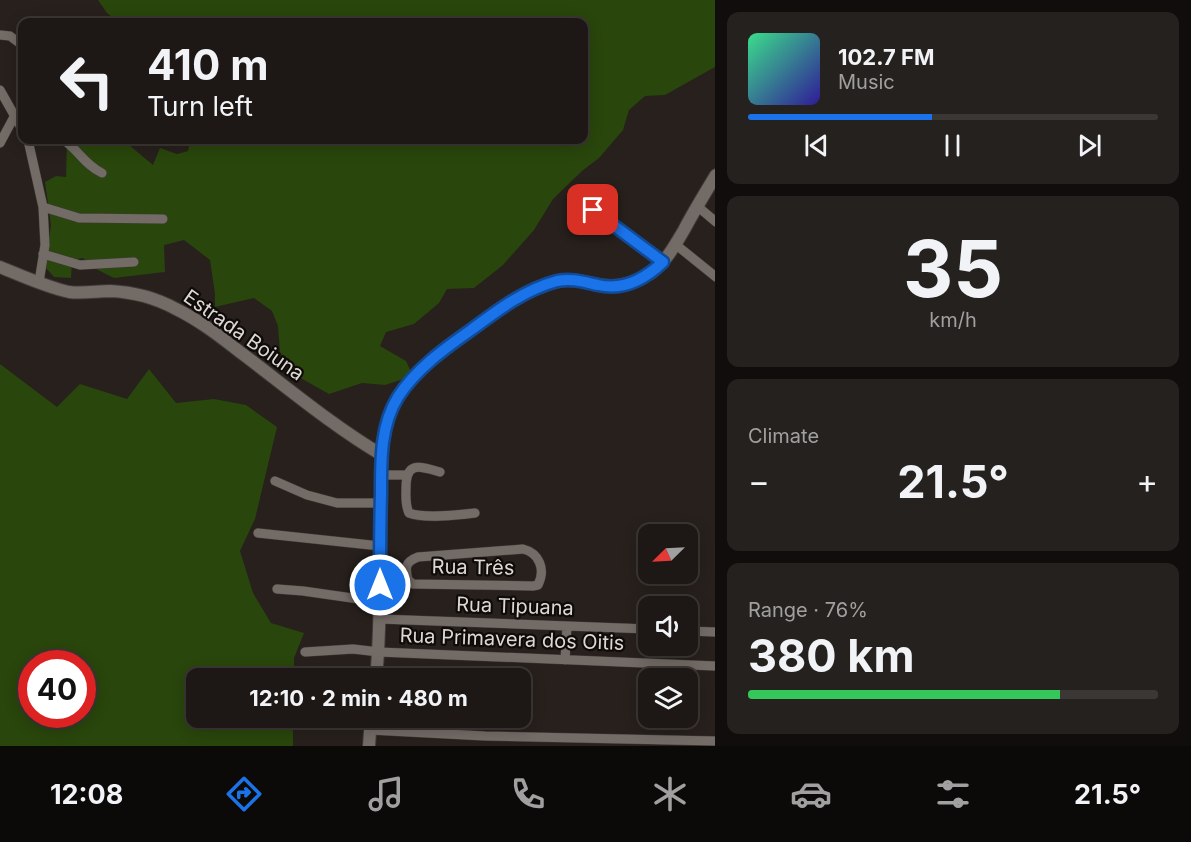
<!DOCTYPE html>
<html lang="en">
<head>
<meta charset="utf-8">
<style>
  :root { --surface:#1d1815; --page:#25211e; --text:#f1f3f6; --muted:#a0a0a0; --line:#3b3734; --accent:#1a73e8 }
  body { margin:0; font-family:Inter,sans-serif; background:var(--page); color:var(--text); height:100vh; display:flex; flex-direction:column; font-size:22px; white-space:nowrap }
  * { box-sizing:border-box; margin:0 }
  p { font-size:20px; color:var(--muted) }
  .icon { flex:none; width:33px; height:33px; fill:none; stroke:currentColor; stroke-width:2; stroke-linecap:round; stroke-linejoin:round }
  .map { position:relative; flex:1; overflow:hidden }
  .drawer { display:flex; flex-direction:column; gap:12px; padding:12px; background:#100d0c; width:476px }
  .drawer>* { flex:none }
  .guide { position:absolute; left:18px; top:18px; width:570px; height:126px; border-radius:12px; box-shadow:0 3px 15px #0003,0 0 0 2px var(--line); background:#1d1815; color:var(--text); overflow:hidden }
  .needle { width:39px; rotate:246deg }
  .buttons { position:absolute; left:638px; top:524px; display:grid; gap:12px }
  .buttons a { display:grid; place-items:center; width:60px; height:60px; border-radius:12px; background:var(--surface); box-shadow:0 3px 15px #0003,0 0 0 2px var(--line); font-size:30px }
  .speed { position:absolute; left:18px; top:650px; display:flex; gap:12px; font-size:30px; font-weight:700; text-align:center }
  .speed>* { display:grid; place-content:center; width:78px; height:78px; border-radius:50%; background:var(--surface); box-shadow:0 3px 15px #0003,0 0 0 2px var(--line); line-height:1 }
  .speed .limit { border:9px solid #d22; background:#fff; color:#111 }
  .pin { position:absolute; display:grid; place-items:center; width:51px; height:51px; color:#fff; margin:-26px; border-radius:12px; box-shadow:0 3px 9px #0006 }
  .me { position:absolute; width:66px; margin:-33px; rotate:0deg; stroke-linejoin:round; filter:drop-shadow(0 0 4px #0008) }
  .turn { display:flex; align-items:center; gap:21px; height:126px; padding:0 30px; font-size:27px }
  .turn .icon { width:78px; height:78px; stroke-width:2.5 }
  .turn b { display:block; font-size:42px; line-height:51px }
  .big { font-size:45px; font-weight:700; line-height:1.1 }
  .drawer .card { flex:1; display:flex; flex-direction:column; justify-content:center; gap:9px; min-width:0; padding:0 21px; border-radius:12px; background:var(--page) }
  .drawer .dial { align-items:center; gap:0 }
  .dial b { font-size:78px; line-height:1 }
  .song { display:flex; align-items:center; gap:18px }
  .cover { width:72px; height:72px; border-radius:9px; background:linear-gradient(135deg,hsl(150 70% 55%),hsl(250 70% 35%)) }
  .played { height:6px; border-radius:3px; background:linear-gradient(90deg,var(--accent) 45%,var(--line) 45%) }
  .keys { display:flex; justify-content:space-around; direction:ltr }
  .heat { display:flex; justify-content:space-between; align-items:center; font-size:33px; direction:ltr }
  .charge { height:9px; border-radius:4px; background:linear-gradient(90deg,#34c759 76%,var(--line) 0) }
  .trip { position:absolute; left:186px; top:668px; width:345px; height:60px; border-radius:12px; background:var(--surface); box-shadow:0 3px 15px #0003,0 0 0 2px var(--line); font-weight:700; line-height:60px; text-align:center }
  .tab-bar { display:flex; height:96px; justify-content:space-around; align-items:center; background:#0c0a08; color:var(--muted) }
  .tab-bar .icon { width:42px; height:42px }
  .tab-bar .on { color:var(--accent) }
  .tab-bar b { font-size:27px; color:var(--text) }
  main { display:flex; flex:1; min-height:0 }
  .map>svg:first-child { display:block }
  .green { fill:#29460c; fill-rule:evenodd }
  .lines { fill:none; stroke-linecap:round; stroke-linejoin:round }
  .service-casing { stroke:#413b38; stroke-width:6 }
  .minor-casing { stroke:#413b38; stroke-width:10 }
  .tertiary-casing { stroke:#413b38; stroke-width:14 }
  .service { stroke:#736b66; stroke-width:4.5 }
  .minor { stroke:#736b66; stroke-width:9 }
  .tertiary { stroke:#736b66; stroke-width:12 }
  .route-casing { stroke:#114b97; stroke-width:15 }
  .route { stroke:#1a73e8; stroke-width:10 }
  .labels { text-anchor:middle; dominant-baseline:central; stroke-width:4.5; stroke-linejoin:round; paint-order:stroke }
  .street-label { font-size:20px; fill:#ddd8d5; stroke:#0e0b09 }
</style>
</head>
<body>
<main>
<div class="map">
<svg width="716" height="746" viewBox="0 0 716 746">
  <rect width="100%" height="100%" fill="#27201c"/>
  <!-- green -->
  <path class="green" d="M98 0H715V67L665 95 645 96 629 110 623 130 599 158 582 171 553 199 534 230 503 265 474 288 447 289 439 303 414 324 386 332 380 346 406 361 413 376 385 385 362 383 329 394 297 376 280 352 278 326 272 311 254 298 215 307V294L210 260 184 240 164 245 165 272 114 278 98 270 83 258 72 260 71 278 54 277 45 267 51 225 45 182 56 176 66 177 67 140H123L153 165 160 148 177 154 188 151 190 140H584V22H118L107 13Z
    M0 364 57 407 80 384 127 399 149 369 176 403 214 399 246 405 277 427 255 519 240 551 253 593 271 623 304 633 294 658V678H196V717H293V746H0ZM32 663H82V714H32Z"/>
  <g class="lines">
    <defs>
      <path id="service" d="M577 198 661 260"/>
      <path id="minor" d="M0 35 10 36 22 45
        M0 90 22 129
        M28 140 43 207 45 245 39 282
        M64 140C79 151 85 165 102 173
        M0 143 15 115
        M697 206 716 222
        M43 207 79 218 163 219
        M675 244 716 277
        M43 254 80 265 134 262
        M440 472C419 466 406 461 406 488 406 497 405 505 409 513 424 519 458 515 475 513
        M381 475H406
        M275 481 307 495 337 503H380
        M258 533 380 546
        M523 549C539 553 546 569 538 585L533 586 413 584 408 580C405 567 405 562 418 557Z
        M380 568 406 571
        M277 589 303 591 380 602
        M380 619 648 629
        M687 631 716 632
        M305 652 353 649 379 652 716 666
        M565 660 567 626
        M370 730 485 736 716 741"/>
      <path id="tertiary" d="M0 267C22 276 46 287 69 292 83 294 97 291 110 291 133 292 156 298 176 309 201 321 223 339 244 355 289 389 333 426 382 455
        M376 678C382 619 379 560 381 501 381 472 380 443 389 416 402 377 445 349 476 326 502 307 528 287 560 281 574 278 586 283 600 285 618 288 636 283 651 273 666 262 675 245 684 230 694 211 705 193 716 175
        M369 746 371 717"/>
    </defs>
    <!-- service casing -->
    <use href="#service" class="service-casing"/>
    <!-- minor casing -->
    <use href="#minor" class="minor-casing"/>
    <!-- tertiary casing -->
    <use href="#tertiary" class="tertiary-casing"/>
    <!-- service -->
    <use href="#service" class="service"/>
    <!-- minor -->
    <use href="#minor" class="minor"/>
    <!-- tertiary -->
    <use href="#tertiary" class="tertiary"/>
  </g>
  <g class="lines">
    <defs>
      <path id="route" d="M380 585C380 555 380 525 381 494 381 462 380 426 398 397 416 369 444 349 471 330 498 310 524 290 557 281 572 278 584 282 598 285 623 291 645 279 663 262L593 210"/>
    </defs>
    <!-- route casing -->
    <use href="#route" class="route-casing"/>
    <!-- route -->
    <use href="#route" class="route"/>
  </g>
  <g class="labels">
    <!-- street labels -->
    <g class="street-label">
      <text transform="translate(244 335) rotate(35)">Estrada Boiuna</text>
      <text transform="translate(473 567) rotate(1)">Rua Três</text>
      <text transform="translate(515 606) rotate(2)">Rua Tipuana</text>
      <text transform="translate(512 639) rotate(2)">Rua Primavera dos Oitis</text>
    </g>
  </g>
</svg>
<div class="buttons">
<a><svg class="needle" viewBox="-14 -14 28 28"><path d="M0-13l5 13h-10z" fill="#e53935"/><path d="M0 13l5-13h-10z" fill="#a0a0a0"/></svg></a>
<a><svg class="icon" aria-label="sound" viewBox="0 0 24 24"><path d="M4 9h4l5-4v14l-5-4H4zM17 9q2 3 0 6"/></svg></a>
<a><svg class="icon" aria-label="layers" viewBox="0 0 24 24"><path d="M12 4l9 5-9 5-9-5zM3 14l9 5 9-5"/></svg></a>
</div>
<div class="speed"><div class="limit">40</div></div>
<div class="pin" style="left:593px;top:210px;background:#d93025"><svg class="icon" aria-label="arrive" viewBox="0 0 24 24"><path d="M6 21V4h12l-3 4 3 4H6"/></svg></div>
<svg class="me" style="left:380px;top:585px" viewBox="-20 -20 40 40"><circle r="17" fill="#1a73e8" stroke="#fff" stroke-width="3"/><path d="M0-11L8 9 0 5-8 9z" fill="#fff"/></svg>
<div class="trip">12:10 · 2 min · 480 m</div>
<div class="guide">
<div class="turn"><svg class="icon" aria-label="left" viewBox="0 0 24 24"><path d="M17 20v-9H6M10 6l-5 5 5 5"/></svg><div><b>410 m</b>Turn left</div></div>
</div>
</div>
<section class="drawer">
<div class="card">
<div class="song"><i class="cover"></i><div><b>102.7 FM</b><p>Music</p></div></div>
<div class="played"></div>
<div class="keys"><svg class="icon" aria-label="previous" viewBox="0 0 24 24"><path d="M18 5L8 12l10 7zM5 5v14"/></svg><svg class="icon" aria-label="pause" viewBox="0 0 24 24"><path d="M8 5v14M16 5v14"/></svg><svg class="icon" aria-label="next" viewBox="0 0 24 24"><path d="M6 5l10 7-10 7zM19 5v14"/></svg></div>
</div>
<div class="card dial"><b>35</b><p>km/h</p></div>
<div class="card"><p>Climate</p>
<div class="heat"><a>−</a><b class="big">21.5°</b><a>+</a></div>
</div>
<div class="card"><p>Range · 76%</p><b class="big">380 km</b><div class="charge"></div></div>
</section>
</main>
<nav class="tab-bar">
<b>12:08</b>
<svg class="icon on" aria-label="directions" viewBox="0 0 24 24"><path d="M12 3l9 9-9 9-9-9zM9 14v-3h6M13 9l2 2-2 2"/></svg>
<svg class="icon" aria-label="music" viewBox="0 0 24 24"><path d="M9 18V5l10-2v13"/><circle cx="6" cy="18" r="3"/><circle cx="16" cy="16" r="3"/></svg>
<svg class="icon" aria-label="phone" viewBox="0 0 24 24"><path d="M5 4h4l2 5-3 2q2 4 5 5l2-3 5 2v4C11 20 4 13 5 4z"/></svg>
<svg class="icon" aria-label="climate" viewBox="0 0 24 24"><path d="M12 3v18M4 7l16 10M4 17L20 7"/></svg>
<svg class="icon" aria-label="car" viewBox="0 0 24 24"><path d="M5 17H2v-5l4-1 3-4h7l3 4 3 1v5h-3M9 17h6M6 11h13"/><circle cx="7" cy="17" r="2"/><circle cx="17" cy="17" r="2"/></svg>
<svg class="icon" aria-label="filters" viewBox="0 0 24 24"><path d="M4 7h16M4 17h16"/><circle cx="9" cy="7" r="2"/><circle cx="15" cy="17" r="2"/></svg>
<b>21.5°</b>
</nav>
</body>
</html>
